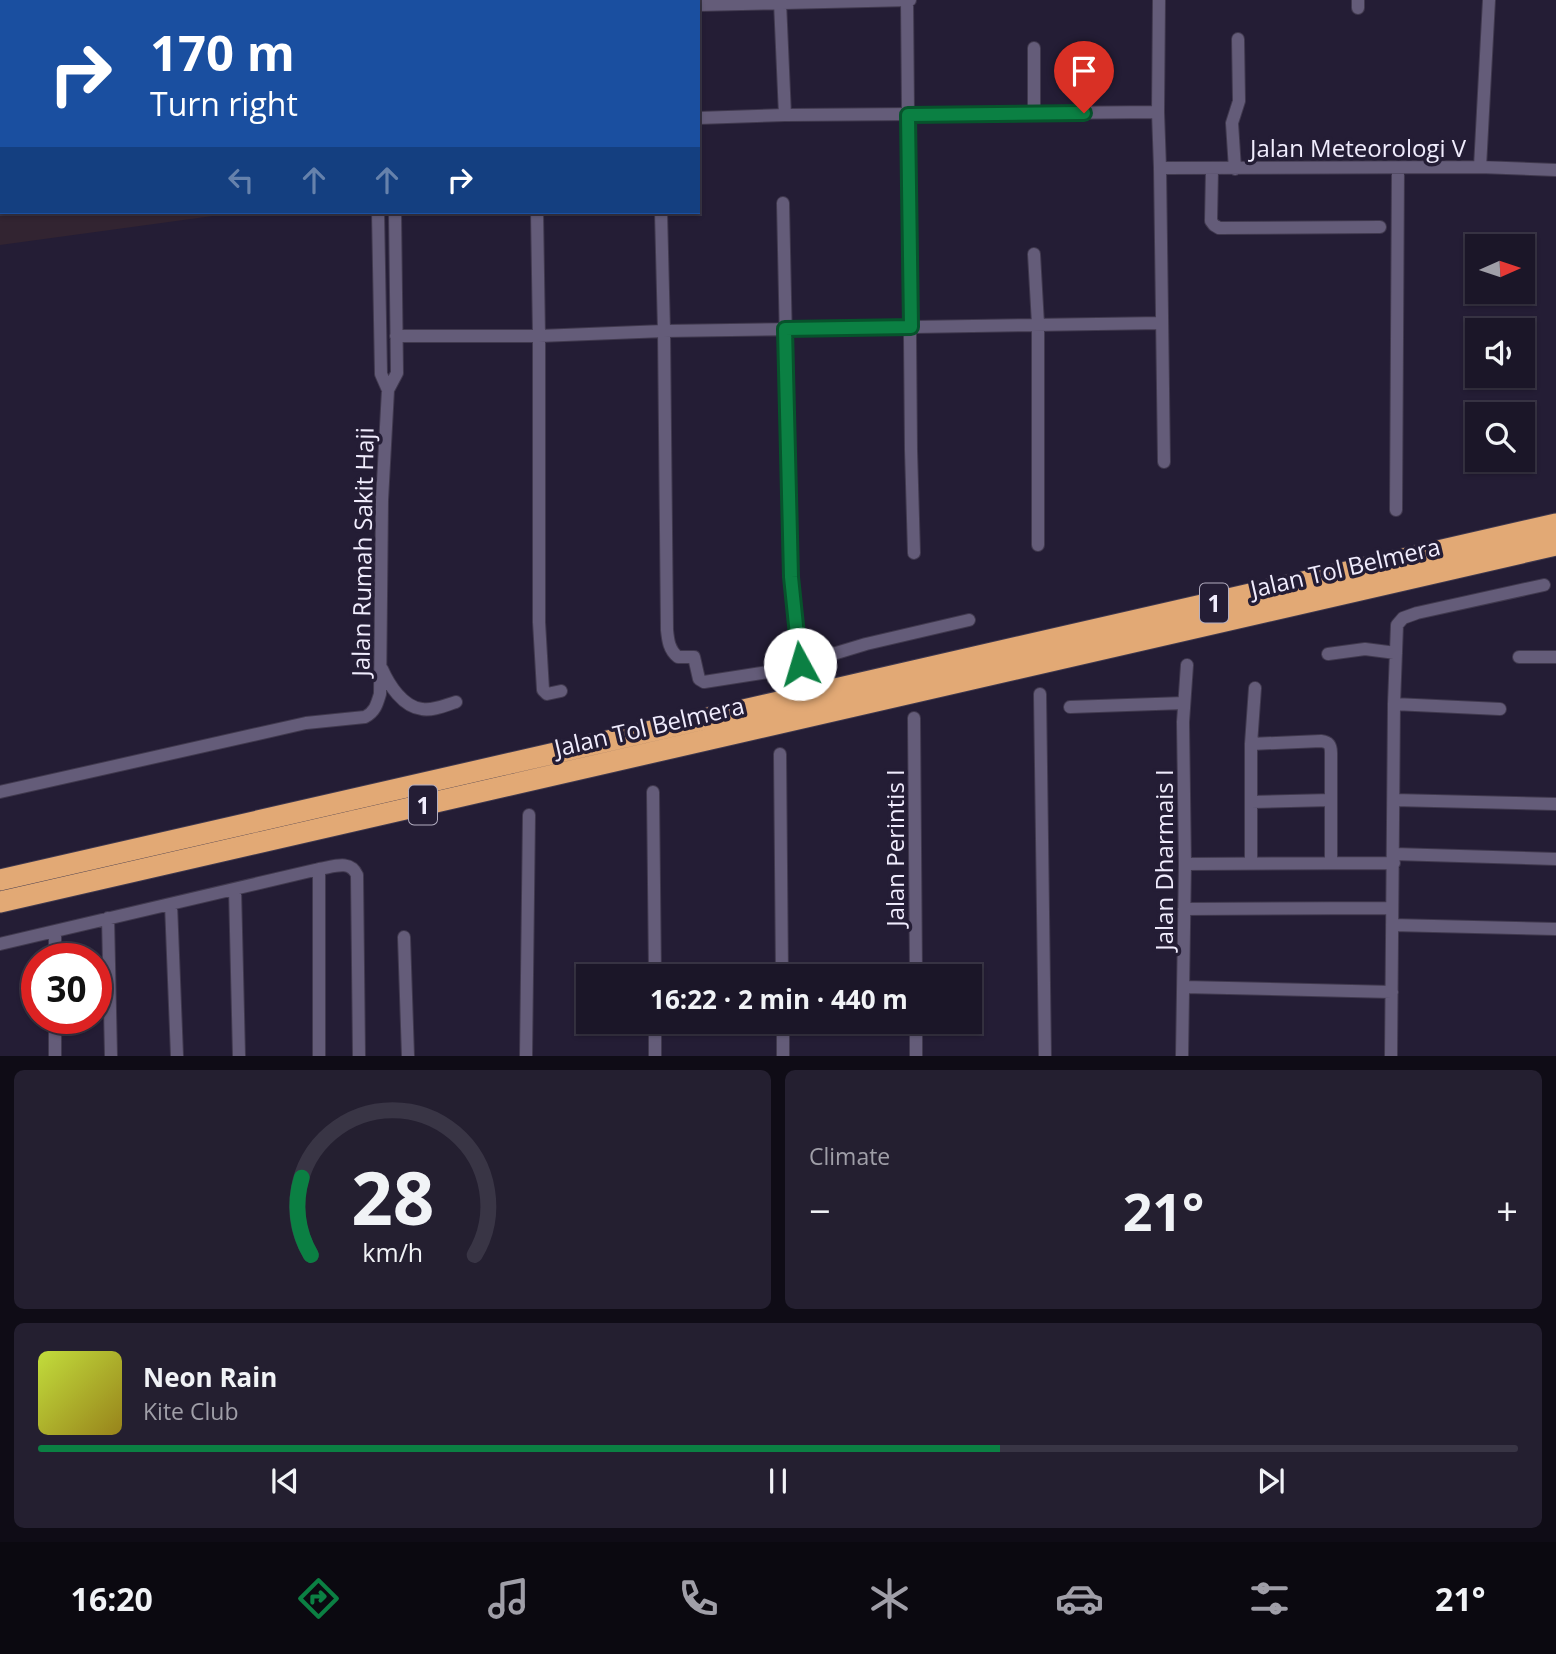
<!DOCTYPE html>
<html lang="en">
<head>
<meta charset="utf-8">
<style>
  :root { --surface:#1b1628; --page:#241f30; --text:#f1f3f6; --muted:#a09fa8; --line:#393545; --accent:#0b8043 }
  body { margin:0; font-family:"Open Sans",sans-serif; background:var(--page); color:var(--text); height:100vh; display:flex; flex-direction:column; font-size:26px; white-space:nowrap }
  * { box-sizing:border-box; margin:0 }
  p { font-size:23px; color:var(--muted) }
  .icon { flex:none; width:38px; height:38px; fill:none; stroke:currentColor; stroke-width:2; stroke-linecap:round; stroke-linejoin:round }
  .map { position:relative; height:1056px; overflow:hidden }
  .side { display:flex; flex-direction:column; gap:14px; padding:14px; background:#0f0c16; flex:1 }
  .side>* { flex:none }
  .guide { position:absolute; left:0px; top:0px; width:700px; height:214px; box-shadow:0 2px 5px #0004,0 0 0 2px var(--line); background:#1a4fa0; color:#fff; overflow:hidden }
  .needle { width:46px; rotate:87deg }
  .tools { position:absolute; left:1465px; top:234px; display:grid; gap:14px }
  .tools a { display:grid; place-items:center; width:70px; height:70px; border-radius:0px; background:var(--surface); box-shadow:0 2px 5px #0004,0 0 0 2px var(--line); font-size:35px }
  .speed { position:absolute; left:21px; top:943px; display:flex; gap:14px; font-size:35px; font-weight:700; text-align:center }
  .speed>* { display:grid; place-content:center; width:91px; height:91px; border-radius:50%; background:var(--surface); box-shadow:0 2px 5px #0004,0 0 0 2px var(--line); line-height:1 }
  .speed .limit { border:10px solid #d22; background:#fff; color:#111 }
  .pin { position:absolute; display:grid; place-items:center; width:60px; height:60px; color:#fff; margin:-72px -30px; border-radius:50% 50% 50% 0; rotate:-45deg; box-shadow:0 0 7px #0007 }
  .pin .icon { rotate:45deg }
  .me { position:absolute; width:77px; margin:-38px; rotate:354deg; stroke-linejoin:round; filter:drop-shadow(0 0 5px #0008) }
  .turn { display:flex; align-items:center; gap:24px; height:147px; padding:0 35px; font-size:32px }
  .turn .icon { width:91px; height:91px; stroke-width:2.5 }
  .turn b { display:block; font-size:49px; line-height:60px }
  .lanes { display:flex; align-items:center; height:66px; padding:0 35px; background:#0003; justify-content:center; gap:35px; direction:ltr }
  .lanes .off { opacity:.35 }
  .big { font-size:52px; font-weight:700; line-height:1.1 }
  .side .widget { flex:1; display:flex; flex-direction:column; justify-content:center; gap:10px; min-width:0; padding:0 24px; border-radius:10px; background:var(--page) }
  .side .dial { align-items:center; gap:0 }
  .dial svg { height:182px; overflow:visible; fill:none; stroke:var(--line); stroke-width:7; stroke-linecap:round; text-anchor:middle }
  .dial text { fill:var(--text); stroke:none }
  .song { display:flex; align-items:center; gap:21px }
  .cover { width:84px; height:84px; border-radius:10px; background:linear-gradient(135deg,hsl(70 70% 55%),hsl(50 70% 35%)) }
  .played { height:7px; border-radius:4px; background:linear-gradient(90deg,var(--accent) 65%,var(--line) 65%) }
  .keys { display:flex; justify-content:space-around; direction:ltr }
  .heat { display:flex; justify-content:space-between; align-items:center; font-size:38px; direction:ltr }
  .side .tiles { flex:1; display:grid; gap:14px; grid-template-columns:1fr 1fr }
  .widget:last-child { grid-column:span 2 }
  .trip { position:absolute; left:576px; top:964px; width:406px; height:70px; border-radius:0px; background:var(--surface); box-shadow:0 2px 5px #0004,0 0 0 2px var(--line); font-weight:700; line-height:70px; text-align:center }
  .dock { display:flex; height:112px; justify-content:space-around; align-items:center; background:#0b0910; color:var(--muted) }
  .dock .icon { width:49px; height:49px }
  .dock .selected { color:var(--accent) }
  .dock b { font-size:32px; color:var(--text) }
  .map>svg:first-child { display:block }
  .education { fill:#322431 }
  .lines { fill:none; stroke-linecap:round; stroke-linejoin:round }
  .minor-casing { stroke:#40394e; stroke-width:14 }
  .motorway-casing { stroke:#40394e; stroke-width:23 }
  .minor { stroke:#645c79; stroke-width:12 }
  .motorway { stroke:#e2a975; stroke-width:21 }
  .route-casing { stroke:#07532c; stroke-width:18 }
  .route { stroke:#0b8043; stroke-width:12 }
  .labels { text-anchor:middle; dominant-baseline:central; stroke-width:7; stroke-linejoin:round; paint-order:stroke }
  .shield { fill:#241d35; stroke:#b3aec1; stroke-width:2 }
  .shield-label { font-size:23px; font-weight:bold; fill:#f0ecfd }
  .street-label { font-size:24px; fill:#f0ecfd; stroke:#241d35 }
</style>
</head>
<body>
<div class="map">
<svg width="1556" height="1056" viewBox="0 0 1556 1056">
  <rect width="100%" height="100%" fill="#241d35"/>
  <!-- education -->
  <path class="education" d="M0 0H356V2H2V212H242L0 245Z"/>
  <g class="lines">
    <defs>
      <path id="minor" d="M376 0V2
        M393 0V2
        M907 0 911 450 914 553
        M1159 0 1158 112 1160 168 1164 462
        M780 2 785 115
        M698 5 910 0
        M1358 8V0
        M1034 48V113
        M698 118 785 115 1158 112
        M1480 167 1489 0
        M1160 168 1480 167 1556 170
        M1212 169 1211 221 1214 225 1219 228 1380 227
        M1235 169 1232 123 1239 101 1238 39
        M783 203 791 577 800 664 866 644 969 620
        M378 212 381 374 388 390 397 373 395 212
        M537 212 539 336V622L543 690 547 694 561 691
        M661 212 664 331 667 630C668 640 669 650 678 657H694L699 679 704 682 787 669 800 664
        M1034 254 1038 324V545
        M396 336H539L664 331 1162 323
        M1396 510 1398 168
        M1328 654 1365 649 1396 653
        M1519 657H1556
        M382 669C389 685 403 707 422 709 433 711 446 705 456 702
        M1040 694 1045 1056
        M1394 704 1500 709
        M1070 707 1184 703
        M914 718 916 976
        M1251 744 1321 741C1329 742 1331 745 1331 753V862
        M780 754 782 976
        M0 792 306 723 365 717C375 712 377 704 380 694L382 500 388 390
        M653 792 655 976
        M1394 800 1556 804
        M1251 802 1331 800
        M1394 854 1556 859
        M1251 863V744L1255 688
        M1185 864 1394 863
        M319 869V1056
        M235 889 239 1056
        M171 904 177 1056
        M1184 909 1392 908
        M108 918 111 1056
        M1392 925 1556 929
        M55 931V959
        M404 937 408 1056
        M0 944 319 869C333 867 350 859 357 875L359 1056
        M1184 987 1392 992
        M55 1018V1056
        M655 1022V1056
        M783 1022V1056
        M916 1022V1056
        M526 1056 529 815
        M1182 1056 1185 864 1183 722 1187 665
        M1391 1056 1394 704 1397 625 1403 618 1417 613 1544 585"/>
      <path id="motorway" d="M0 880 1556 524
        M0 902 1556 545"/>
    </defs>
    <!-- minor casing -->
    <use href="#minor" class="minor-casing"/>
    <!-- motorway casing -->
    <use href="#motorway" class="motorway-casing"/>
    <!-- minor -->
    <use href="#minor" class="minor"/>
    <!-- motorway -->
    <use href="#motorway" class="motorway"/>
  </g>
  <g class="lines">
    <defs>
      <path id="route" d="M800 664 791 577 785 329 911 327 908 115 1084 113"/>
    </defs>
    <!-- route casing -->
    <use href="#route" class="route-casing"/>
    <!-- route -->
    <use href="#route" class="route"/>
  </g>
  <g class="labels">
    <!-- shield labels -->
    <g class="shield">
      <rect x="1200" y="583.5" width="28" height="39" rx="5"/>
      <rect x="409" y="785.5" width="28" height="39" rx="5"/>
    </g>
    <g class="shield-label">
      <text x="1214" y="603">1</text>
      <text x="423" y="805">1</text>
    </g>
    <!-- street labels -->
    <g class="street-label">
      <text x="1358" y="147">Jalan Meteorologi V</text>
      <text transform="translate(362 552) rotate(-89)">Jalan Rumah Sakit Haji</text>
      <text transform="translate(1345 567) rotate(-13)">Jalan Tol Belmera</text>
      <text transform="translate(649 726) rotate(-13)">Jalan Tol Belmera</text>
      <text transform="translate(894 848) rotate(-90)">Jalan Perintis I</text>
      <text transform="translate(1163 860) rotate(-90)">Jalan Dharmais I</text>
    </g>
  </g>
</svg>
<div class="tools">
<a><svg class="needle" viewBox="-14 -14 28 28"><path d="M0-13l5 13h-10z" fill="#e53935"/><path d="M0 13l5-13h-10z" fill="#a09fa8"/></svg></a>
<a><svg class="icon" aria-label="sound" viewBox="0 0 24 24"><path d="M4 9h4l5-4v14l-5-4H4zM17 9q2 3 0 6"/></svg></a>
<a><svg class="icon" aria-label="search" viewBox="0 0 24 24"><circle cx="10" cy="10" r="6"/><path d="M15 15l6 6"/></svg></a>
</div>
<div class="speed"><div class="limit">30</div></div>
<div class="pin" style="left:1084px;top:113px;background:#d93025"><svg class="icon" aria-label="arrive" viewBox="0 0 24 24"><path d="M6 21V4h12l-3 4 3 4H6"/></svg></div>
<svg class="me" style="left:800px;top:664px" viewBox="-20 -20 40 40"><circle r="19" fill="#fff"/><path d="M0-13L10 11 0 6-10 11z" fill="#0b8043"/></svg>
<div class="trip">16:22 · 2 min · 440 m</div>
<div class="guide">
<div class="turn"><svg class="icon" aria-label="right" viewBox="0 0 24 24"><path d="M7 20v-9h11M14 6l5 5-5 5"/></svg><div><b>170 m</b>Turn right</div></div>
<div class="lanes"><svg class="icon off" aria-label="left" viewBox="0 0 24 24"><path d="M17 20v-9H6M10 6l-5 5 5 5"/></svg><svg class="icon off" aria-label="ahead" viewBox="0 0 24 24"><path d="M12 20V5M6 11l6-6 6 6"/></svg><svg class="icon off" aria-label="ahead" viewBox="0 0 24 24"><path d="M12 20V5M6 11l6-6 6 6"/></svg><svg class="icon" aria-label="right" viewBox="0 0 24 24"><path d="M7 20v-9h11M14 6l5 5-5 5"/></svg></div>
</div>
</div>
<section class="side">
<div class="tiles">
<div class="widget dial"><svg viewBox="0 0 100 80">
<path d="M14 69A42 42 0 1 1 86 69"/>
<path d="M14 69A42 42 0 0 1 10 35" stroke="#0b8043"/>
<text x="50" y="56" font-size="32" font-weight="700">28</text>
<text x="50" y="72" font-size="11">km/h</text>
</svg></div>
<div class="widget"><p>Climate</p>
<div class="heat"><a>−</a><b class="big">21°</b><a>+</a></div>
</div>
<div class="widget">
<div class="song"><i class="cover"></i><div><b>Neon Rain</b><p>Kite Club</p></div></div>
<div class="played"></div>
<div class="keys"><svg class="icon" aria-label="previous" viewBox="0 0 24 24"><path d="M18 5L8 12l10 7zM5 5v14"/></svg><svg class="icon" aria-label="pause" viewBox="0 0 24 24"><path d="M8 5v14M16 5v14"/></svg><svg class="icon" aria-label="next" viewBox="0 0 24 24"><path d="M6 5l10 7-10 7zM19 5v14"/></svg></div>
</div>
</div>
</section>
<nav class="dock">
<b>16:20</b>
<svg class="icon selected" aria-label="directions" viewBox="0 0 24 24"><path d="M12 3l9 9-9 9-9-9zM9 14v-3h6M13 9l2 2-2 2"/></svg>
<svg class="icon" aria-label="music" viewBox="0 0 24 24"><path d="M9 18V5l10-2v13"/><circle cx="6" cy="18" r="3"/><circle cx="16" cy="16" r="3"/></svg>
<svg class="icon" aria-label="phone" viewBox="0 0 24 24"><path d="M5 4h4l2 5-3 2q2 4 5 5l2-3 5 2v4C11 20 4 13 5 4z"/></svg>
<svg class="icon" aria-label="climate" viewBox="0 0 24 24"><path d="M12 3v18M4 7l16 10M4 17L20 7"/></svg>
<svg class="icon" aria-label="car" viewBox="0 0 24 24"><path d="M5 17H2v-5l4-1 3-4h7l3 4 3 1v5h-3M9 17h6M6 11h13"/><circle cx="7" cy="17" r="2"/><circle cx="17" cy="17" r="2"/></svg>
<svg class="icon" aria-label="filters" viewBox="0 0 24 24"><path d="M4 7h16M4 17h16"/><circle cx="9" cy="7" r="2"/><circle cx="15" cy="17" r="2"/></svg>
<b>21°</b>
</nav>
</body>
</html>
